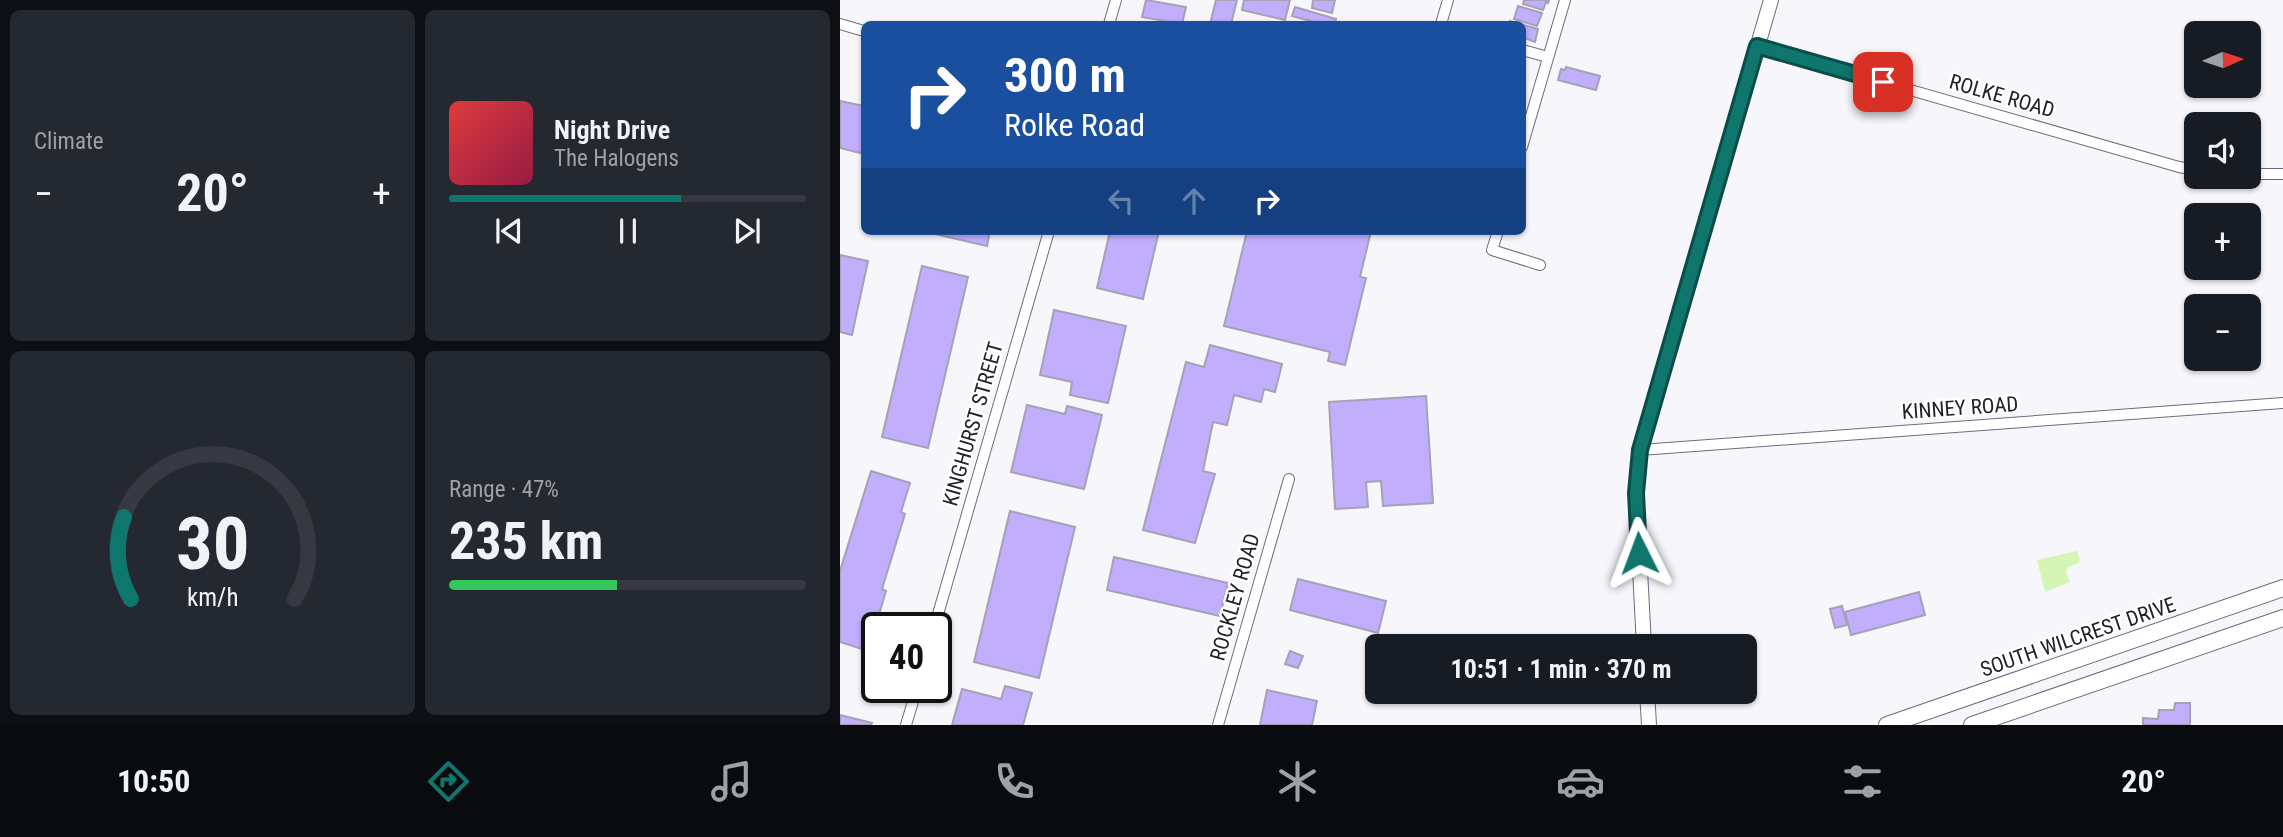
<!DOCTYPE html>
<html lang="en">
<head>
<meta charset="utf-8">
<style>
  :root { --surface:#171b24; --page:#242831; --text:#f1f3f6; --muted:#9ea1a6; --line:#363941; --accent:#0f766e }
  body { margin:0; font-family:"Roboto Condensed",sans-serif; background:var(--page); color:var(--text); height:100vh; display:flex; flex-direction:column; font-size:26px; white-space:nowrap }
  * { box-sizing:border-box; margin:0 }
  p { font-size:23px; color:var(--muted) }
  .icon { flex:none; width:38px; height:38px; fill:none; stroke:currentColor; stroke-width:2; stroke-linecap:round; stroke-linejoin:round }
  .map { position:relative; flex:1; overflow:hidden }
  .drawer { display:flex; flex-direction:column; gap:10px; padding:10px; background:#0d0f14; width:840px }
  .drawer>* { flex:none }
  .top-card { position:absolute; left:21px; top:21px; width:665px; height:214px; border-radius:10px; box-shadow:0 2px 5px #0004; background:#1a4fa0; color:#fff; overflow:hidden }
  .needle { width:46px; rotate:87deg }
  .fabs { position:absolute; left:1344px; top:21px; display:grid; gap:14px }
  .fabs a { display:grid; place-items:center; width:77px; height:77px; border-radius:10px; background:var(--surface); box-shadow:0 2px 5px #0004; font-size:35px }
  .speed { position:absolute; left:21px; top:612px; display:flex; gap:14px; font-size:35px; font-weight:700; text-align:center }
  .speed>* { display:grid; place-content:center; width:91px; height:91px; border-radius:50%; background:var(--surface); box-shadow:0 2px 5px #0004; line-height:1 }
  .speed .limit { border:4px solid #111; border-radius:10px; background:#fff; color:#111 }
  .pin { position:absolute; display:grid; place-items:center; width:60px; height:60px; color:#fff; margin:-30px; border-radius:14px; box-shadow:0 4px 10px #0006 }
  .me { position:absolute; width:77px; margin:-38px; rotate:357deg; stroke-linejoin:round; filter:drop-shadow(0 0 5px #0008) }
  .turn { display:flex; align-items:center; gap:24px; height:147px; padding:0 28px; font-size:32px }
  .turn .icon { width:91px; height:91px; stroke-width:2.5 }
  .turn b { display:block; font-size:49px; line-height:60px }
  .lanes { display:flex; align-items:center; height:66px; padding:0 28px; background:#0003; justify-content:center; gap:35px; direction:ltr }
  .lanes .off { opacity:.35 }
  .big { font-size:52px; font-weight:700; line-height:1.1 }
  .drawer .card { flex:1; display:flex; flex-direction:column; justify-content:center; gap:10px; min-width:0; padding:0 24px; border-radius:10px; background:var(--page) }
  .drawer .dial { align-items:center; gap:0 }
  .dial svg { height:182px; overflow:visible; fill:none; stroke:var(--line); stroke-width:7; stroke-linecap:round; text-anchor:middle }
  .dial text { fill:var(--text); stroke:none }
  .song { display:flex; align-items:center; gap:21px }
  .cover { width:84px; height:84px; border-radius:10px; background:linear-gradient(135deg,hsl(0 70% 55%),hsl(340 70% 35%)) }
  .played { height:7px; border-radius:4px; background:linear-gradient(90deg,var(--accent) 65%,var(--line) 65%) }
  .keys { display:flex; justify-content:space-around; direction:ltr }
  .heat { display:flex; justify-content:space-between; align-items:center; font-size:38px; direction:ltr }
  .charge { height:10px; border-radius:5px; background:linear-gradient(90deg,#34c759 47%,var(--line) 0) }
  .drawer .tiles { flex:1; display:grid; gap:10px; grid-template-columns:repeat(2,1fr) }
  .trip { position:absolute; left:525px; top:634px; width:392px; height:70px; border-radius:10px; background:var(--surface); box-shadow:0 2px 5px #0004; font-weight:700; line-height:70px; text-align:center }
  .menu { display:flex; height:112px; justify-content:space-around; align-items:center; background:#090b0e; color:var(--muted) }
  .menu .icon { width:49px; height:49px }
  .menu .current { color:var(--accent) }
  .menu b { font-size:32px; color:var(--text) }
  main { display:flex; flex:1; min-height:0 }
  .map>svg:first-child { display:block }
  .green { fill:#d4f5b6 }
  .building { fill:#c1aefd; stroke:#a5a1b7; stroke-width:2 }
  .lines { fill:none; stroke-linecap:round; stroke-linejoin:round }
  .minor-casing { stroke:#6f6b7f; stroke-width:12 }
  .tertiary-casing { stroke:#6f6b7f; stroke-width:16 }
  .secondary-casing { stroke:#6f6b7f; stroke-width:18 }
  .minor { stroke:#fff; stroke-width:10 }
  .tertiary { stroke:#fff; stroke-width:14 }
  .secondary { stroke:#fff; stroke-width:16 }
  .route-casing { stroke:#0a4d48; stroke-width:18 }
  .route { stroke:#0f766e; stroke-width:12 }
  .labels { text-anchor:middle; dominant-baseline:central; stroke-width:5; stroke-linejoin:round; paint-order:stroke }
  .street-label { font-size:21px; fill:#222029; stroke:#fff }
</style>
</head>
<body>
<main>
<section class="drawer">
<div class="tiles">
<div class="card"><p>Climate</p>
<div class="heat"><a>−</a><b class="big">20°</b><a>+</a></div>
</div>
<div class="card">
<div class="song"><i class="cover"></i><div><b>Night Drive</b><p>The Halogens</p></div></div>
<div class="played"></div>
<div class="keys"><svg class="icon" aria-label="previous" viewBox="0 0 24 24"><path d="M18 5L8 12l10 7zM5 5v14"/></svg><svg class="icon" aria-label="pause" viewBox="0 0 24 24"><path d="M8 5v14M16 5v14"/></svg><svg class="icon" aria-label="next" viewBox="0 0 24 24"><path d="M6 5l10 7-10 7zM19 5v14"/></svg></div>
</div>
<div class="card dial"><svg viewBox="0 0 100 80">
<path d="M14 69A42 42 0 1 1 86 69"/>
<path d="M14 69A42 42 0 0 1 11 33" stroke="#0f766e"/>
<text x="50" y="56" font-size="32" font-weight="700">30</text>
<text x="50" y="72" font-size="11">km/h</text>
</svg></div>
<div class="card"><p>Range · 47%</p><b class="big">235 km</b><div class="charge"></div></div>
</div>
</section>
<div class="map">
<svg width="1443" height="725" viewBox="0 0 1443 725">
  <rect width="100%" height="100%" fill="#f7f6fb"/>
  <!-- green -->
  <path class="green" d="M1237 551 1240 560 1238 563 1228 567 1226 572 1230 582 1205 592 1197 560Z"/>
  <!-- building -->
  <path class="building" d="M306 0 346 7 342 24 302 17Z
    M376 0H397L391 24H370Z
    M404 0H450L445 20 402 10Z
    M473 0H495L492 13 472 8Z
    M684 0H709L708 3 706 2 703 10 683 4Z
    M678 6 702 13 697 26 674 19Z
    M455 7 496 19 495 24H482L452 16Z
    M670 21 698 29 695 42 682 37V24H669Z
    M726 67 760 76 756 90 718 80 721 69 725 70Z
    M0 101 24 106V154L0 148Z
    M96 231H150L147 246 95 234Z
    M270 231H319L303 299 257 288Z
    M407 231H531L520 277 526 278 505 365 488 361 490 352 384 326Z
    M0 255 28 261 12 335 0 332Z
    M82 266 128 277 88 448 42 437Z
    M214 310 286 326 268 403 230 395 232 382 200 375Z
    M370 345 442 364 435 392 424 389 421 402 394 395 387 425 373 422 363 471 375 474 355 543 303 530 346 362 364 367Z
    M586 396 593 503 543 506 541 481 526 482 528 507 495 509 489 402Z
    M187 405 225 414 227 406 262 415 244 489 171 472Z
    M31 471 70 483 61 512 65 514 42 589 46 591 28 651 0 642V571Z
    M170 511 235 527 199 678 134 662Z
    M274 557 388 583 380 616 267 590Z
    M458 579 546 601 538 633 450 610Z
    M1079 592 1085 615 1011 635 1005 612Z
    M1002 606 1007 625 995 628 990 609Z
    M450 651 463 656 458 668 445 664Z
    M165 686 192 693 183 725H112L122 689 161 699Z
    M427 690 477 701 472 725H420Z
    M1335 703H1350V725H1303V718L1318 719 1319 710H1334Z
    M0 715 32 723 31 725H0Z"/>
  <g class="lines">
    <defs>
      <path id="minor" d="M0 24 24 31
        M269 24 276 0
        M601 24 608 0
        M917 46 1339 167 1356 170
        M682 50 708 57
        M682 147 725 0
        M1409 174H1443
        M658 231 652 250 700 265
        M800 450 1443 403
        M94 628 209 231
        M66 725 77 688
        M378 725 449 479"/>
      <path id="tertiary" d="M804 646 796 493 800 450 931 0
        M807 691 809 725"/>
      <path id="secondary" d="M1047 725 1443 588
        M1132 725 1443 618"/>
    </defs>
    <!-- minor casing -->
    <use href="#minor" class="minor-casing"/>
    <!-- tertiary casing -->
    <use href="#tertiary" class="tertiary-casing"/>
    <!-- secondary casing -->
    <use href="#secondary" class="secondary-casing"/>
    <!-- minor -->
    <use href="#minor" class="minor"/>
    <!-- tertiary -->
    <use href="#tertiary" class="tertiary"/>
    <!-- secondary -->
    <use href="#secondary" class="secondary"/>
  </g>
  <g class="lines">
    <defs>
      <path id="route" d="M799 553 796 493 800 450 917 46 1043 82"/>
    </defs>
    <!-- route casing -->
    <use href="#route" class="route-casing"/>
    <!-- route -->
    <use href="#route" class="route"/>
  </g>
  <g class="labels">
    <!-- street labels -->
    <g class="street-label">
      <text transform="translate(1162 96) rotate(16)">ROLKE ROAD</text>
      <text transform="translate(1120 408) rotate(-4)">KINNEY ROAD</text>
      <text transform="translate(133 424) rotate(-74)">KINGHURST STREET</text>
      <text transform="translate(395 597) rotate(-74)">ROCKLEY ROAD</text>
      <text transform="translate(1238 637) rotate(-19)">SOUTH WILCREST DRIVE</text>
    </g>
  </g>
</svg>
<div class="fabs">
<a><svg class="needle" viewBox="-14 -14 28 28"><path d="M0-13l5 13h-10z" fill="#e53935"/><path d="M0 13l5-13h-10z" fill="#9ea1a6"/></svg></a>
<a><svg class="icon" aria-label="sound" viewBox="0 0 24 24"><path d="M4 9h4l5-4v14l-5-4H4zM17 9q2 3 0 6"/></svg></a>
<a>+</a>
<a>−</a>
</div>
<div class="speed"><div class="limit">40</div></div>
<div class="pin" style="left:1043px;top:82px;background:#d93025"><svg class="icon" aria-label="arrive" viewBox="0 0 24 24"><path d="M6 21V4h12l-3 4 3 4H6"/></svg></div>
<svg class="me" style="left:799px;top:553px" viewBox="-20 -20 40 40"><path d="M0-17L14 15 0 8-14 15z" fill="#0f766e" stroke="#fff" stroke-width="4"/></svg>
<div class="trip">10:51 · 1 min · 370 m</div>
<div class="top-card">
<div class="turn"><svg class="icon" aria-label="right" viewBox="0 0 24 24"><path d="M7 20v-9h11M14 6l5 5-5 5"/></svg><div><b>300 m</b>Rolke Road</div></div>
<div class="lanes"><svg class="icon off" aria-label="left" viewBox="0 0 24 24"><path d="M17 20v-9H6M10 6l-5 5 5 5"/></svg><svg class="icon off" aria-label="ahead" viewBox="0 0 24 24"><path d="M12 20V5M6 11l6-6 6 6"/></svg><svg class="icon" aria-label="right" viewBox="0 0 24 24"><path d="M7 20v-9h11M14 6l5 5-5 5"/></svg></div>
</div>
</div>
</main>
<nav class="menu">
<b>10:50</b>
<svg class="icon current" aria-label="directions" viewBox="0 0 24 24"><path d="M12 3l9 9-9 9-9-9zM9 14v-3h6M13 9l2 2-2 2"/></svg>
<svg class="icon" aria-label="music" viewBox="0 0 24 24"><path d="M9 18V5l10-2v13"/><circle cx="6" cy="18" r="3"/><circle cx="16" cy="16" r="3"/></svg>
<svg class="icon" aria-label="phone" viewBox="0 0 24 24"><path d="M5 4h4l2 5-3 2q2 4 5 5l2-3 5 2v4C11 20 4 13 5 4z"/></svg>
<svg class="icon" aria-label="climate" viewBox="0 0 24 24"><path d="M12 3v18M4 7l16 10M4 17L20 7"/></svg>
<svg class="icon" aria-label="car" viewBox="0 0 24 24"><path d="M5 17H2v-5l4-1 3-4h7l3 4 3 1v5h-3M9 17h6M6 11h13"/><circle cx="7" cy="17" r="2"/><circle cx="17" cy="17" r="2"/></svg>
<svg class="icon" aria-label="filters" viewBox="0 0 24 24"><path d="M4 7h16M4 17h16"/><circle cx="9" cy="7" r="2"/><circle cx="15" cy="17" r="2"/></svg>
<b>20°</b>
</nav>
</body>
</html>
